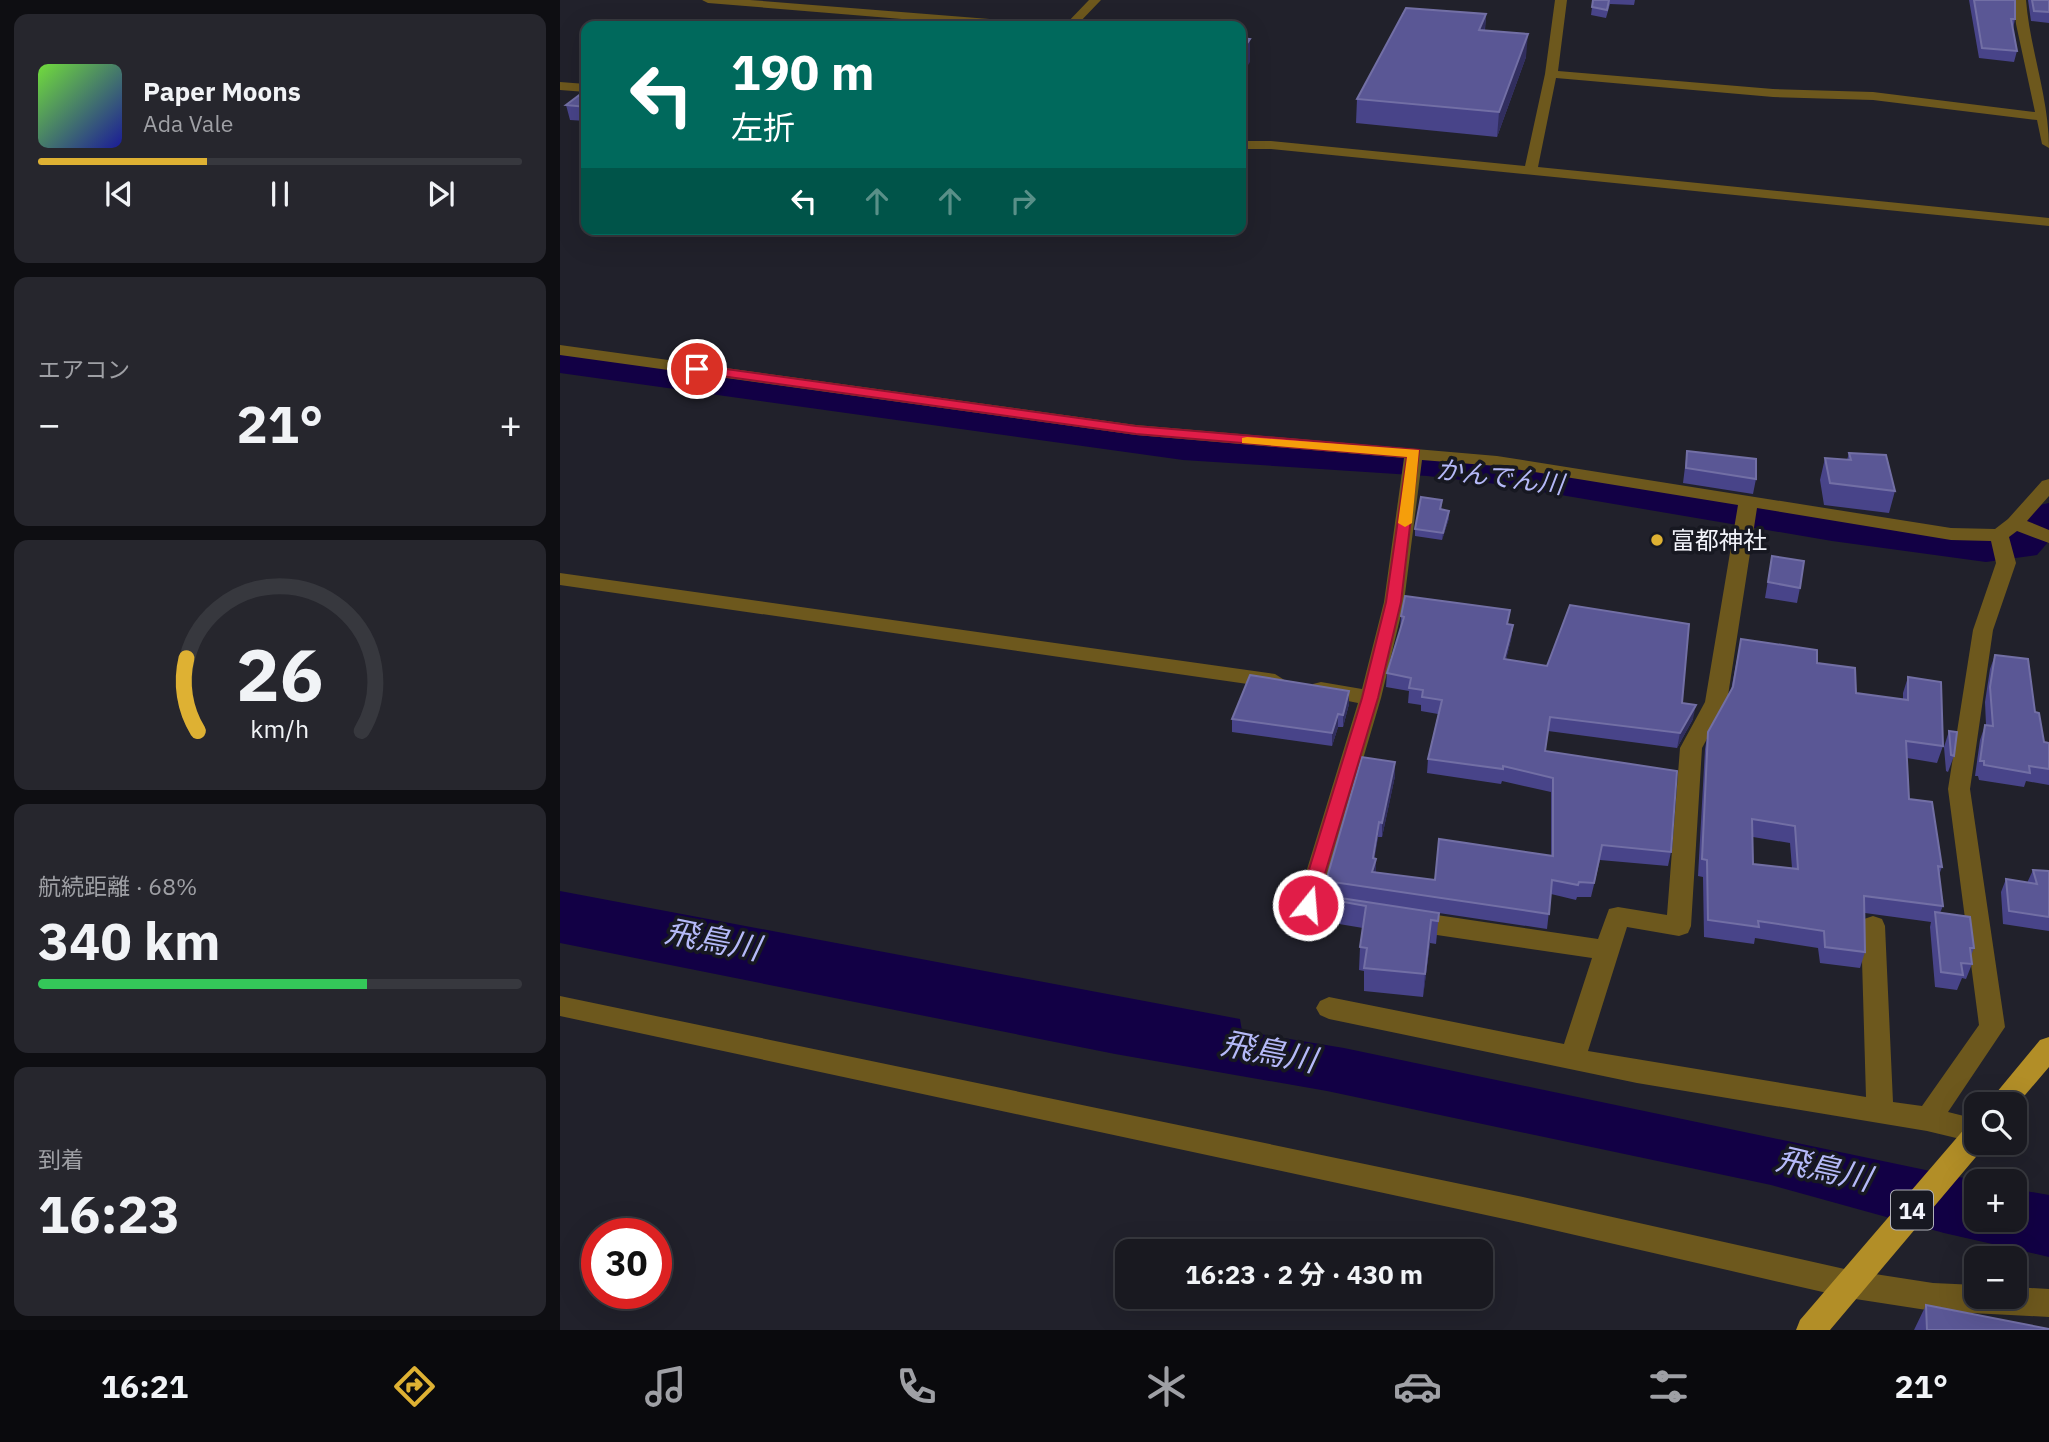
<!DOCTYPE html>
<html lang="ja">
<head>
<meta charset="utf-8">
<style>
  :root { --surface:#191920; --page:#26262d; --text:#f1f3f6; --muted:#9fa0a5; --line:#37383e; --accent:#deb133 }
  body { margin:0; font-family:"IBM Plex Sans","Noto Sans JP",sans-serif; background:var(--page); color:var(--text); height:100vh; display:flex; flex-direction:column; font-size:26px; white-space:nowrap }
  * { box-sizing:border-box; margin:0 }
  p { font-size:23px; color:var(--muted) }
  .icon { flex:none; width:38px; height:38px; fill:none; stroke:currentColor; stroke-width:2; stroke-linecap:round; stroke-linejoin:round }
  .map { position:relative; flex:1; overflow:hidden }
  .side { display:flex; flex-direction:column; gap:14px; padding:14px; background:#0e0e12; width:560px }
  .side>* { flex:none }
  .hud { position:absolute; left:21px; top:21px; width:665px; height:214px; border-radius:14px; box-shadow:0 7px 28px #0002,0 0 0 2px var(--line); background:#00695c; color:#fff; overflow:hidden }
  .tools { position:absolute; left:1404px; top:1092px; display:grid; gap:14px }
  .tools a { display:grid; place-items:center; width:63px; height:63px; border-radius:14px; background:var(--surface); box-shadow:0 7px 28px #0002,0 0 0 2px var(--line); font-size:35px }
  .speed { position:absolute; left:21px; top:1218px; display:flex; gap:14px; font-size:35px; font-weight:700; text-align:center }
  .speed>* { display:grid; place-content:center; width:91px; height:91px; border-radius:50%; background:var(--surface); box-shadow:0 7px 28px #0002,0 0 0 2px var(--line); line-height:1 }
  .speed .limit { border:10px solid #d22; background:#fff; color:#111 }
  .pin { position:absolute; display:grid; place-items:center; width:60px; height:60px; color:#fff; margin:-30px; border:4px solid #fff; border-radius:50%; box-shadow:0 2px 7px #0007 }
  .me { position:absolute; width:77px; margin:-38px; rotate:17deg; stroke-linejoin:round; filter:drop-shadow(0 0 5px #0008) }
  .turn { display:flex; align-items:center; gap:24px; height:147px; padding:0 35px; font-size:32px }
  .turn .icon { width:91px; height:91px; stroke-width:2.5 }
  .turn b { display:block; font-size:49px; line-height:60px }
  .lanes { display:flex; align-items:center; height:66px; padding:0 35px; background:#0003; justify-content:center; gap:35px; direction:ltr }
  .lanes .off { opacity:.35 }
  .big { font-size:52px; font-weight:700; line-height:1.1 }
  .side .card { flex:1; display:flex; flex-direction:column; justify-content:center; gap:10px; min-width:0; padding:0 24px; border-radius:14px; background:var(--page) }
  .side .dial { align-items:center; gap:0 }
  .dial svg { height:182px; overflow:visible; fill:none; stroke:var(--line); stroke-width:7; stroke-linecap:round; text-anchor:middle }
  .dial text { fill:var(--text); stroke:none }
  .song { display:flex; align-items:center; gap:21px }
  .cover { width:84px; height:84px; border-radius:10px; background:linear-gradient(135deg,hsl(100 70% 55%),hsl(240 70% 35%)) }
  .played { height:7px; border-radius:4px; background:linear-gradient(90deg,var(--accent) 35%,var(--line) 35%) }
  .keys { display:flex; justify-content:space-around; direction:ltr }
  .heat { display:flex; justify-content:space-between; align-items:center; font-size:38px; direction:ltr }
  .charge { height:10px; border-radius:5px; background:linear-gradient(90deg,#34c759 68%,var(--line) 0) }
  .trip { position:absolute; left:555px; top:1239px; width:378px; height:70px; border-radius:14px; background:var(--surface); box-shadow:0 7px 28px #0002,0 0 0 2px var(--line); font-weight:700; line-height:70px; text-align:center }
  .menu { display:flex; height:112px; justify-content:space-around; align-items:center; background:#0a0a0d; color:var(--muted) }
  .menu .icon { width:49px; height:49px }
  .menu .on { color:var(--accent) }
  .menu b { font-size:32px; color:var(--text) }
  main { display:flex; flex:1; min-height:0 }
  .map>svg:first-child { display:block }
  .water { fill:#120045 }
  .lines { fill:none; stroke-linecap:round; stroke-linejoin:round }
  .river { fill:#120045; fill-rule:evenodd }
  .minor { fill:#6d581d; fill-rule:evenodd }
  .major { fill:#b28e27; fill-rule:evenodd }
  .wall { fill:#484489; fill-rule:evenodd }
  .shaded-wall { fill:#312e5e }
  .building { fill:#5a5795; stroke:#726fa5; stroke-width:2; fill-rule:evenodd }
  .route { fill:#e11d48; stroke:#92132f; stroke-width:2 }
  .slow { fill:#f59e0b }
  .poi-dot { fill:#deb133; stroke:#171821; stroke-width:2.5 }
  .labels { text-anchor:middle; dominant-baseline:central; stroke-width:7; stroke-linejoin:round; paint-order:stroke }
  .shield { fill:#171821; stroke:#b0b1b9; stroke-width:2 }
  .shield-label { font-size:23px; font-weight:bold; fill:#f2f3fa }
  .poi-label { font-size:24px; fill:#f2f3fa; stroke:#171821; text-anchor:start }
  .water-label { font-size:26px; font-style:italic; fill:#b5b9f8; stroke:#171821 }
  .near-water-label { font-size:32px; font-style:italic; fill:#b5b9f8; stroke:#171821 }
</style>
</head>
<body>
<main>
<section class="side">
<div class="card">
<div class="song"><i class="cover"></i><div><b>Paper Moons</b><p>Ada Vale</p></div></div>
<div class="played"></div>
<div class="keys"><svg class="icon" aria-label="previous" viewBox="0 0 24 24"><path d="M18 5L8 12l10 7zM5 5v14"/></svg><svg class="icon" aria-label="pause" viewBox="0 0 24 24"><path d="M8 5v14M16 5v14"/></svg><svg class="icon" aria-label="next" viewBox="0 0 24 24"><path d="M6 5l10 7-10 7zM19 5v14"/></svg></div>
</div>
<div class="card"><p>エアコン</p>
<div class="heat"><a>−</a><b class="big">21°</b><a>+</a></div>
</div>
<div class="card dial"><svg viewBox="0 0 100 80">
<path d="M14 69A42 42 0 1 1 86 69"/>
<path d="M14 69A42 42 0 0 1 9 37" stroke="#deb133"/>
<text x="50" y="56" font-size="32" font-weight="700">26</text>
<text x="50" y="72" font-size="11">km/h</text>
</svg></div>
<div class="card"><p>航続距離 · 68%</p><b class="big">340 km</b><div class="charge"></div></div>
<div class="card"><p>到着</p><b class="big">16:23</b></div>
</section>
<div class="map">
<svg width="1489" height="1330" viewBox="0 0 1489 1330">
  <rect width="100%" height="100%" fill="#21212b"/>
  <!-- water -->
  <path class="water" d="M0 891 680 1019 682 1031 784 1048 1418 1181 1416 1220H1454V1189L1489 1195V1257L1384 1233 1211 1185 767 1091 555 1054 0 943Z"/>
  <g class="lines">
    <!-- river -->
    <path class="river" d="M0 351 623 436 867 452 936 460 1272 517 1426 536 1450 534 1475 506 1489 503V541L1477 555 1426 562 1272 541 936 484 867 476 623 460 0 373Z"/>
    <!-- minor -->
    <path class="minor" d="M142 0H190L467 22 473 26H427L148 3Z
      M529 0H541L516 26H504Z
      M995 0H1007L998 71 1213 89 1313 92 1475 112 1456 24 1454 0H1466C1470 50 1489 97 1489 148L1482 144 1477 120 1313 100 1213 97 996 78 978 167 1489 218V226L711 149H681V141H711L965 166 985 74Z
      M0 82 26 84V92L0 90Z
      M0 345 576 425 937 456 1391 528 1435 529 1448 519 1482 481 1489 479V496L1467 521 1489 530V543L1457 531 1449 537 1456 563 1433 630 1410 789 1445 1027 1388 1112 1416 1119 1417 1143 1367 1131 1077 1083 769 1019 760 1015 756 1008 760 1001 769 997 1004 1044 1032 958 850 931 841 928 838 921 841 914 850 911 1038 939 1049 909 1058 907 1107 915 1120 748 1145 702 1178 505 937 466 862 460 844 602 821 698 762 898 810 906 813 913 810 920C791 926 759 918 739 912L736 905 798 703 753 694 750 689 753 684 761 682 802 689 824 602 844 458 576 435 0 355ZM1197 508 1391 540 1431 541 1436 563 1413 630 1388 789 1419 1025 1362 1106 1333 1102 1325 926 1322 919 1313 916 1304 919 1301 926 1306 1097 1028 1051 1067 927 1119 936 1128 933 1131 926 1142 748 1167 702Z
      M0 573 715 674 726 681 715 688 0 585Z
      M0 996 963 1197 1289 1270 1373 1283 1416 1285V1297H1454V1287L1489 1289V1317L1373 1311 1289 1298 963 1223 0 1016Z"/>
    <!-- major -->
    <path class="major" d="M1489 1037V1067L1454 1108V1104H1427L1480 1040Z
      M1416 1124V1143L1426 1145 1270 1330H1236L1240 1320 1406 1127Z"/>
  </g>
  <!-- wall -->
  <path class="wall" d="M1033 0H1075L1074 5 1050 4 1046 18 1031 15Z
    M1409 0H1455V19L1453 29 1457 51 1454 62 1419 58Z
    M1468 0H1489V23L1471 21Z
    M926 14 925 30 966 57 937 137 796 123 797 99Z
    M26 90V121L10 120 6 105Z
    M1127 451 1196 479 1193 494 1123 483Z
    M1289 453 1335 491 1329 513 1264 505 1260 480 1265 458 1287 460Z
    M882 500 881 510 889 511V518L882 540 855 536V529Z
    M1212 556 1240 588 1237 603 1205 598Z
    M841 616 953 625 951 639 946 659 1122 703 1133 719 1117 748 988 731 985 751 1111 852 1108 866 1040 860 1031 897H1017L1016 900 991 894 987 929 765 896 766 881 835 776 822 837H818L814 858 816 873 875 880 991 855V792L942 781 941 784 867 773 868 759 878 714 861 711V705L848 703 849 691 826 687 827 673 840 630Z
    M1181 639 1257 663 1296 693 1343 700V693L1348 677 1383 746 1377 763 1347 758 1349 799 1382 867 1379 875 1383 906 1380 913 1414 948 1411 956 1412 964 1406 979 1402 978 1397 990 1375 987 1370 927 1371 922 1305 913V952L1300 968 1260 963 1258 948 1195 938 1194 944 1144 937 1143 877 1138 876 1145 749 1148 732 1171 690ZM1193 837 1230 843 1232 868 1193 864Z
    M1435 655 1475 712 1484 742 1489 743V785L1466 781 1464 787 1419 780 1418 776H1415L1420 740 1425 725H1426L1425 702 1430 669Z
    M789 704 783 727H778L772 746 672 732V719Z
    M1389 731 1394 756 1388 772 1386 771 1384 747Z
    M1473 870 1489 871V931L1443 924 1441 892 1446 879 1467 883Z
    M773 900 879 913 876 944 870 943 863 997 804 991V971L799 970 800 947 803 928 773 923Z
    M1366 1305 1489 1330H1354Z"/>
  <!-- shaded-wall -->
  <path class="shaded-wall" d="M926 14 924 37 919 30Z
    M968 34 966 57 937 137 939 112Z
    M690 39V62L681 76V52Z
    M889 511V518L882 540 883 533Z
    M953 625 951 639 943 673 944 659Z
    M789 691V704L783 727V715Z
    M1136 705 1133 719 1117 748 1120 733Z
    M778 714V727L772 746V733Z
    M835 762V776L822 837V823Z
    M819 822 818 837 813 869 816 859V873L811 887 813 858Z
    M871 920 870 943 863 997 865 974Z"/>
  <!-- building -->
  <path class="building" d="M1033 0H1049L1047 10 1032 7Z
    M1414 0H1455V19H1451L1457 51 1422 48Z
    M1472 0H1489V12L1474 11Z
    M846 8 926 14 919 30 968 34 939 112 797 99Z
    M516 23 547 26H513Z
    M681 38 690 39 681 52Z
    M26 90V107L6 105Z
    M1127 451 1196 459V479L1126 468Z
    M1289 453 1326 455 1335 491 1270 483 1265 458 1291 460Z
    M861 497 882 500 880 509 889 511 883 533 855 529Z
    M1212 556 1244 561 1240 588 1208 582Z
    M845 596 950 610 947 624 953 625 944 659 987 666 1010 605 1129 624 1122 703 1136 705 1120 733 990 717 985 751 1117 771 1111 852 1042 845 1034 883 1019 882 1018 885 992 880 989 914 766 881 802 757 835 762 822 823 819 822 813 858 816 859 812 872 875 880 879 839 993 856V778L943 766V769L868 759 882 700 862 697 863 690 849 688 851 678 827 673 844 617 841 616Z
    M1181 639 1257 650V663L1295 668 1296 693 1348 700V677L1381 682 1383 746 1346 741 1349 799 1372 802 1382 867 1378 866 1383 906 1304 896 1305 952 1265 947 1264 931 1198 921 1199 927 1148 920 1147 860 1142 859 1148 732 1173 687ZM1192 819 1235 826 1238 869 1193 864Z
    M1435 655 1468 659 1475 712 1479 713 1484 742 1489 743V769L1469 766 1470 773 1424 765V761H1420L1425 725 1433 726 1430 687Z
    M690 675 789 691 783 715 778 714 772 733 672 719Z
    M1389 731 1397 732 1394 756 1391 755Z
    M1473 870 1489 871V917L1449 911 1446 879 1477 884Z
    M774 897 879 913 878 921 871 920 865 974 804 968 807 948 800 947 806 906 773 900Z
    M1375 912 1410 917 1414 948H1410L1412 964 1401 963 1403 975 1381 972Z
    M1366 1305 1489 1329V1330H1367Z"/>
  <!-- route -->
  <path class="route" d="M137 365 576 426 859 450 841 602 818 698 754 910H741L738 905 802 698 826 602 847 457 576 434 133 372V367Z"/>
  <!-- slow -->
  <path class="slow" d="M687 437 859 450 852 523 845 527 838 523 847 457 682 443V438Z"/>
  <!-- markers -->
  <circle class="poi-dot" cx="1097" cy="540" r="7"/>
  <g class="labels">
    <!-- shield labels -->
    <rect class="shield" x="1331" y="1190.5" width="42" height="39" rx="5"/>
    <g class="shield-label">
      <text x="1352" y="1210">14</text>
    </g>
    <!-- poi labels -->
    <g class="poi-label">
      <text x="1111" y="540">富都神社</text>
    </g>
    <!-- water labels -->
    <g class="water-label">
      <text transform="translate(940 476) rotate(7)">かんでん川</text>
    </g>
    <!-- near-water labels -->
    <g class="near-water-label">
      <text transform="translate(153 939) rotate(11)">飛鳥川</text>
      <text transform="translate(709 1051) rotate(11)">飛鳥川</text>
      <text transform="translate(1264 1168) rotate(13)">飛鳥川</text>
    </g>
  </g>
</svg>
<div class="tools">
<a><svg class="icon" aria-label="search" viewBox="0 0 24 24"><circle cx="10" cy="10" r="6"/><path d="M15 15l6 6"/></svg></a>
<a>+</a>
<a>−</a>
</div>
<div class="speed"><div class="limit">30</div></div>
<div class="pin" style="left:137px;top:369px;background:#d93025"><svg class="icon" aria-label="arrive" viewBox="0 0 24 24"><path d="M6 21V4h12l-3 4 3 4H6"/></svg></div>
<svg class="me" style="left:748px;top:905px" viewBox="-20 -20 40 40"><circle r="17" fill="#e11d48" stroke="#fff" stroke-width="3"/><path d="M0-11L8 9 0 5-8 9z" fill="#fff"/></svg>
<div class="trip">16:23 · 2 分 · 430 m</div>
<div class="hud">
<div class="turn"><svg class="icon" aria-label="left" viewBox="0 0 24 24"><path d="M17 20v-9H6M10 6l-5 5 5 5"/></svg><div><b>190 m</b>左折</div></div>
<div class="lanes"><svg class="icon" aria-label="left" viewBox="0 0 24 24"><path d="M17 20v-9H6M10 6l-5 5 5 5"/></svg><svg class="icon off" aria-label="ahead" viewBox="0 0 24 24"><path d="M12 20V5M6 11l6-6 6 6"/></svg><svg class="icon off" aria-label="ahead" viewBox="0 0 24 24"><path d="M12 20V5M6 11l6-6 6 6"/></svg><svg class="icon off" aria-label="right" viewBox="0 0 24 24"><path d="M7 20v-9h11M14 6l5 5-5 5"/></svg></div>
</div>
</div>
</main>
<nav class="menu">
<b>16:21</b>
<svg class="icon on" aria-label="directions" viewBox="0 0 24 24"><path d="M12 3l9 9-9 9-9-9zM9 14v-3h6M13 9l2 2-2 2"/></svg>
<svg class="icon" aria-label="music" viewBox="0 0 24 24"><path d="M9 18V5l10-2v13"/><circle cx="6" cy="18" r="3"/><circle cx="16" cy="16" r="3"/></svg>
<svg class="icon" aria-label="phone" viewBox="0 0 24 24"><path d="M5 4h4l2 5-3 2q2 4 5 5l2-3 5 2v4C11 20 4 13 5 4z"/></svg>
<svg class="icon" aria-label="climate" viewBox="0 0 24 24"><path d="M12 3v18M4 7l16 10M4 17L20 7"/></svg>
<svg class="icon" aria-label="car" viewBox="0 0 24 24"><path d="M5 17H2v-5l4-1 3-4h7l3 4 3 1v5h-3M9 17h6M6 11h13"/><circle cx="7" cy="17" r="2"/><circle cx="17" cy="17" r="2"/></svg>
<svg class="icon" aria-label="filters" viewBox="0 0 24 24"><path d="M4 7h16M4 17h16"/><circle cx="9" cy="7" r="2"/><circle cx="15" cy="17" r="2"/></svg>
<b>21°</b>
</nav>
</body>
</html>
